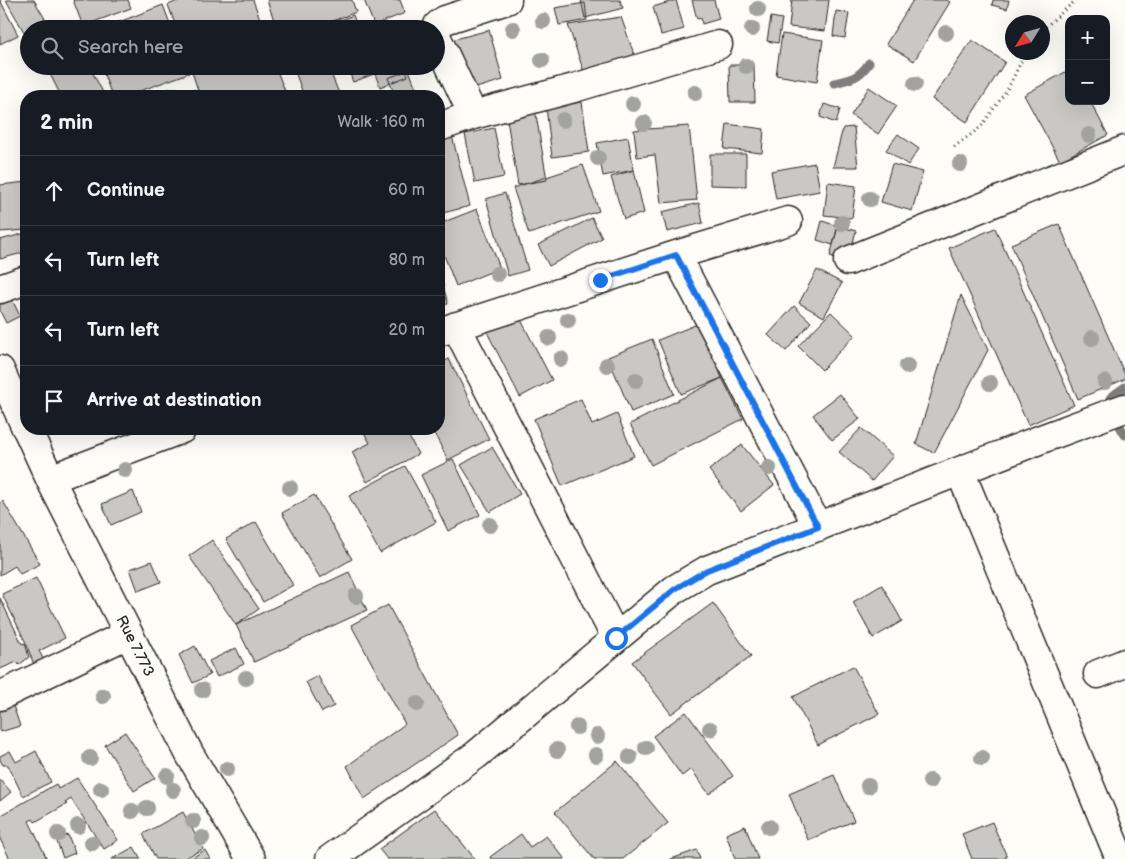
<!DOCTYPE html>
<meta charset="utf-8">
<style>
:root{--surface:#171b24;--page:#20242c;--text:#f1f3f6;--muted:#9ea1a6;--line:#363941}
body{margin:0;font-family:"Balsamiq Sans",sans-serif;background:var(--page);color:var(--text)}
.controls{position:absolute;right:15px;top:15px;display:grid;overflow:hidden;border-radius:10px;box-shadow:0 5px 20px #0002}
.controls button{width:45px;height:45px;display:grid;place-items:center;padding:0;border:0;border-bottom:1px solid var(--line);background:var(--surface);color:var(--text);font:25px sans-serif}
.compass{position:absolute;left:1005px;top:15px;width:45px;height:45px;border-radius:50%;background:var(--surface);box-shadow:0 5px 20px #0002;rotate:233deg}
.stop{position:absolute;width:15px;height:15px;margin:-11px;border:4px solid #1a73e8;border-radius:50%;background:#fff}
.stop.end{background:#1a73e8;border-color:#fff;box-shadow:0 1px 5px #0008}
.list{margin:0;padding:0;list-style:none}
h2{display:flex;justify-content:space-between;align-items:center;height:65px;margin:0;padding:0 20px;font-size:21px}
h2 small{font-size:16px;font-weight:400;color:var(--muted)}
.list li{display:grid;grid-template-columns:32px 1fr auto;gap:15px;align-items:center;box-sizing:border-box;height:70px;padding:0 20px;border-top:1px solid var(--line)}
.list b{display:block;font-size:19px;white-space:nowrap}
.list em{font-size:16px;font-style:normal;color:var(--muted)}
.icon{flex:none;width:28px;height:28px;fill:none;stroke:currentColor;stroke-width:2;stroke-linecap:round;stroke-linejoin:round}
.map{position:relative;flex:none;width:1125px;height:859px;overflow:hidden}
.search{position:absolute;background:var(--surface);box-shadow:0 5px 20px #0002;left:20px;top:20px;width:425px;height:55px;display:flex;align-items:center;gap:12px;box-sizing:border-box;padding:0 18px;border-radius:28px;color:var(--muted);font-size:19px}
.panel{position:absolute;background:var(--surface);box-shadow:0 5px 20px #0002;left:20px;top:90px;width:425px;height:345px;border-radius:20px}
.map>svg:first-child{display:block}
.lines{fill:none;stroke-linecap:round;stroke-linejoin:round}
.stream{stroke:#7e7d7b;stroke-width:9}
.building{fill:#c9c8c4;stroke:#2b2b2b}
.street-casing{stroke:#2b2b2b;stroke-width:31}
.path{stroke:#2b2b2b;stroke-width:3;stroke-dasharray:1 4;stroke-linecap:butt}
.street{stroke:#fdfcf7;stroke-width:28}
.tree{fill:#a2a29f}
.route{stroke:#1a73e8;stroke-width:6}
.labels{text-anchor:middle;dominant-baseline:central;stroke-width:5;stroke-linejoin:round;paint-order:stroke}
.street-label{font-size:15px;fill:#2b2b2b;stroke:#fdfcf7}
</style>
<div class="map">
<svg width="1125" height="859" viewBox="0 0 1125 859">
<rect width="100%" height="100%" fill="#fdfcf7"/>
<filter id="ink" filterUnits="userSpaceOnUse"><feTurbulence type="fractalNoise" baseFrequency=".02" numOctaves="2"/><feDisplacementMap in="SourceGraphic" scale="10" xChannelSelector="R" yChannelSelector="G"/><feConvolveMatrix kernelMatrix="1 2 1 2 8 2 1 2 1" color-interpolation-filters="sRGB"/></filter>
<g filter="url(#ink)">
<g class="lines">
<!-- stream -->
<path class="stream" d="M834 83C851 79 859 78 869 63
M1125 387 1111 397 1107 404 1125 435"/>
</g>
<!-- building -->
<path class="building" d="M0 0 18 35 0 44Z
M6 0H34L51 29H29V41Z
M73 0H128L131 8 83 26Z
M180 0H253L263 27 259 29H177L168 5Z
M267 0H352L356 12 312 29H277Z
M364 0H400L405 13 374 25Z
M581 0H620L623 8 585 18Z
M676 0 684 29 661 35 653 7Z
M692 0H714L719 19 702 24 701 18 697 19Z
M792 0H829L825 31 789 27Z
M913 0H947L950 2 914 61 886 44Z
M993 0H1009L1007 9 992 5Z
M585 3 587 20 559 25 555 8Z
M163 5 172 29H101Z
M836 11 849 13 845 38 833 36Z
M353 15 358 29H320Z
M621 17 635 57 584 72 568 25Z
M771 17 782 19 778 43 767 41Z
M489 30 503 80 463 92 448 41Z
M782 34 823 40 817 82 776 75Z
M972 40 1005 62 967 122 932 99Z
M729 65H754L755 102H730Z
M56 66H89L105 96H61L48 70Z
M101 66H186L189 73 126 96H112Z
M190 66H275L287 96H200Z
M293 66H339L341 73 332 76 340 96H304Z
M347 66H377L379 72 353 82Z
M372 66H404L408 76 380 87Z
M409 70 419 96H395L388 78Z
M1069 70V101H1090L1108 135 1060 161 1024 95Z
M869 87 897 106 878 134 851 115Z
M174 88 196 90 198 96H150L148 93Z
M582 102 589 152 552 157 546 107Z
M534 103 547 180 518 185 505 108Z
M824 104 840 109 836 123 820 117Z
M727 124 764 129 762 153 724 149Z
M689 126 697 200 661 203 655 155 637 157 634 130Z
M854 127 858 167H833L843 128Z
M494 128 504 177 475 183 465 134Z
M451 132 470 206 439 214V135Z
M898 134 919 149 908 165 886 150Z
M628 137 634 170 603 176 597 143Z
M710 154H746V186L710 185Z
M815 163 820 191 776 199 771 171Z
M892 164 923 172 912 211 881 202Z
M583 165 599 211 529 234 513 188Z
M634 170 644 213 624 219 611 177Z
M26 182V230L0 232V185Z
M828 182 856 186 852 218 824 215Z
M505 193 528 270 508 276 486 199Z
M699 203 703 223 667 232 662 212Z
M477 209 500 268 456 286 439 242V224Z
M592 218 602 238 549 266 538 245Z
M822 221 838 226 833 245 817 240Z
M1059 224 1125 375V379L1078 399 1011 244Z
M838 226 856 231 848 261 830 256Z
M995 228 1074 405 1028 425 949 248Z
M26 233V252L0 259V240Z
M439 270 448 304 439 306Z
M817 270 842 283 824 317 799 303Z
M8 291 20 316 6 323 0 311V295Z
M961 295 988 350 934 453 916 444Z
M794 306 811 322 786 351 768 335Z
M831 312 855 335 822 370 798 346Z
M518 314 552 380 520 397 486 330Z
M700 323 722 378 681 394 658 340Z
M652 339 674 394 631 412 608 357Z
M449 359 489 439 448 460 432 429H439V364Z
M722 378 743 419 651 465 630 424Z
M840 394 860 419 832 440 813 415Z
M581 399 592 425 617 414 634 456 562 486 534 419Z
M861 428 893 456 872 481 839 452Z
M362 429H405L418 454 367 482 352 452 370 443Z
M742 445 774 485 741 511 709 470Z
M492 447 520 494 490 512 461 465Z
M453 459 480 515 448 531 421 475Z
M405 466 436 522 380 553 349 496Z
M133 491 141 512 111 525 102 504Z
M314 495 352 559 320 578 282 513Z
M3 501 40 564 20 574 15 566 0 575V503Z
M256 522 293 585 263 602 226 539Z
M212 540 259 609 236 625 189 556Z
M152 561 161 582 138 591 130 569Z
M349 572 367 610 254 662 236 625Z
M36 578 65 638 39 651 44 660 34 665 26 643 2 594Z
M882 585 902 621 873 638 853 602Z
M0 598 22 644 25 643 29 657 19 665 17 662 0 669Z
M713 603 751 656 671 714 632 662Z
M388 605 458 735 364 799 347 766 405 724 351 625Z
M195 646 210 675 193 683 179 655Z
M236 648 244 664 217 677 209 661Z
M853 666 879 714 818 745 793 697Z
M318 676 334 706 322 712 306 682Z
M10 697 20 726 0 732V700Z
M686 712 733 776 709 794 691 769 682 776 653 736Z
M125 732 155 778 134 791 105 745Z
M10 751 16 762 36 751 51 782 23 796 8 765H3L0 760V756Z
M617 761 668 823 623 859H594L555 812Z
M834 775 854 821 808 840 789 794Z
M77 778 118 840 104 849 71 799 65 803 67 804 35 822 33 819 29 821 47 859H10L0 839V816L56 784 58 789Z
M0 779 11 792 0 801Z
M435 809 475 859H387L379 849Z
M183 812 203 849 183 859H156L143 834Z
M992 822 1007 857 1002 859H972L962 834Z
M745 826 758 859H735L726 834Z
M521 834 530 847 546 836 565 859H491L490 857Z
M68 835 75 853 63 858 56 839Z
M134 847 141 859H112Z
M205 850 210 859H190Z
M697 850 700 859H671Z"/>
<g class="lines">
<!-- street casing -->
<g class="street-casing">
<path id="street" d="M436 31 438 25 445 20 507 0
M436 36 473 115
M439 127 473 115 574 88 718 45
M676 255 818 527
M848 261 1125 150
M0 289 26 280
M456 326 616 638
M439 332 676 255 788 221
M0 370 26 428
M27 429 50 479 189 753 251 859
M960 471 1120 859
M50 479 182 429
M1098 674 1125 663
M0 696 128 634
M330 859 476 755 675 589 707 570 1044 438 1125 408"/>
</g>
<!-- path -->
<path class="path" d="M1042 30 1076 0
M954 147 981 127 1007 90 1026 52"/>
<!-- street -->
<use href="#street" class="street"/>
</g>
<!-- trees -->
<g class="tree">
<circle cx="758" cy="9" r="8"/>
<circle cx="543" cy="21" r="8"/>
<circle cx="513" cy="29" r="8"/>
<circle cx="752" cy="29" r="8"/>
<circle cx="946" cy="33" r="8"/>
<circle cx="542" cy="60" r="8"/>
<circle cx="746" cy="66" r="8"/>
<circle cx="915" cy="84" r="8"/>
<circle cx="695" cy="93" r="8"/>
<circle cx="633" cy="104" r="8"/>
<circle cx="563" cy="120" r="8"/>
<circle cx="644" cy="123" r="8"/>
<circle cx="1089" cy="135" r="8"/>
<circle cx="598" cy="158" r="8"/>
<circle cx="960" cy="164" r="8"/>
<circle cx="870" cy="199" r="8"/>
<circle cx="842" cy="223" r="8"/>
<circle cx="497" cy="274" r="8"/>
<circle cx="568" cy="320" r="8"/>
<circle cx="549" cy="338" r="8"/>
<circle cx="1092" cy="338" r="8"/>
<circle cx="561" cy="359" r="8"/>
<circle cx="607" cy="365" r="8"/>
<circle cx="907" cy="366" r="8"/>
<circle cx="636" cy="380" r="8"/>
<circle cx="1105" cy="382" r="8"/>
<circle cx="990" cy="383" r="8"/>
<circle cx="769" cy="468" r="8"/>
<circle cx="125" cy="470" r="8"/>
<circle cx="290" cy="488" r="8"/>
<circle cx="490" cy="525" r="8"/>
<circle cx="356" cy="596" r="8"/>
<circle cx="246" cy="678" r="8"/>
<circle cx="202" cy="690" r="8"/>
<circle cx="103" cy="696" r="8"/>
<circle cx="417" cy="704" r="8"/>
<circle cx="577" cy="727" r="8"/>
<circle cx="710" cy="729" r="8"/>
<circle cx="597" cy="736" r="8"/>
<circle cx="646" cy="748" r="8"/>
<circle cx="557" cy="750" r="8"/>
<circle cx="596" cy="755" r="8"/>
<circle cx="630" cy="757" r="8"/>
<circle cx="90" cy="758" r="8"/>
<circle cx="982" cy="758" r="8"/>
<circle cx="227" cy="769" r="8"/>
<circle cx="167" cy="776" r="8"/>
<circle cx="930" cy="781" r="8"/>
<circle cx="868" cy="786" r="8"/>
<circle cx="101" cy="789" r="8"/>
<circle cx="173" cy="790" r="8"/>
<circle cx="147" cy="808" r="8"/>
<circle cx="132" cy="811" r="8"/>
<circle cx="193" cy="821" r="8"/>
<circle cx="78" cy="826" r="8"/>
<circle cx="769" cy="827" r="8"/>
<circle cx="58" cy="834" r="8"/>
<circle cx="202" cy="838" r="8"/>
<circle cx="92" cy="843" r="8"/>
</g>
</g>
<g class="lines" filter="url(#ink)">
<!-- route -->
<path class="route" d="M600 280 676 255 818 527 707 570 675 589 616 638"/>
</g>
<g class="labels">
<!-- street labels -->
<g class="street-label">
<text transform="translate(135 646) rotate(63)">Rue 7.773</text>
</g>
</g>
</svg>
<div class="controls">
<button>+</button>
<button>−</button>
</div>
<svg class="compass" viewBox="-18 -18 36 36"><path d="M0-13l5 13h-10z" fill="#e53935"/><path d="M0 13l5-13h-10z" fill="#9ea1a6"/></svg>
<div class="stop" style="left:616px;top:638px"></div>
<div class="stop end" style="left:600px;top:280px"></div>
<div class="search"><svg class="icon" aria-label="search" viewBox="0 0 24 24"><circle cx="10" cy="10" r="6"/><path d="M15 15l6 6"/></svg>Search here</div>
<section class="panel">
<h2>2 min<small>Walk · 160 m</small></h2>
<ul class="list">
<li><svg class="icon" aria-label="ahead" viewBox="0 0 24 24"><path d="M12 20V5M6 11l6-6 6 6"/></svg><div><b>Continue</b></div><em>60 m</em></li>
<li><svg class="icon" aria-label="left" viewBox="0 0 24 24"><path d="M17 20v-9H6M10 6l-5 5 5 5"/></svg><div><b>Turn left</b></div><em>80 m</em></li>
<li><svg class="icon" aria-label="left" viewBox="0 0 24 24"><path d="M17 20v-9H6M10 6l-5 5 5 5"/></svg><div><b>Turn left</b></div><em>20 m</em></li>
<li><svg class="icon" aria-label="arrive" viewBox="0 0 24 24"><path d="M6 21V4h12l-3 4 3 4H6"/></svg><div><b>Arrive at destination</b></div></li>
</ul>
</section>
</div>
